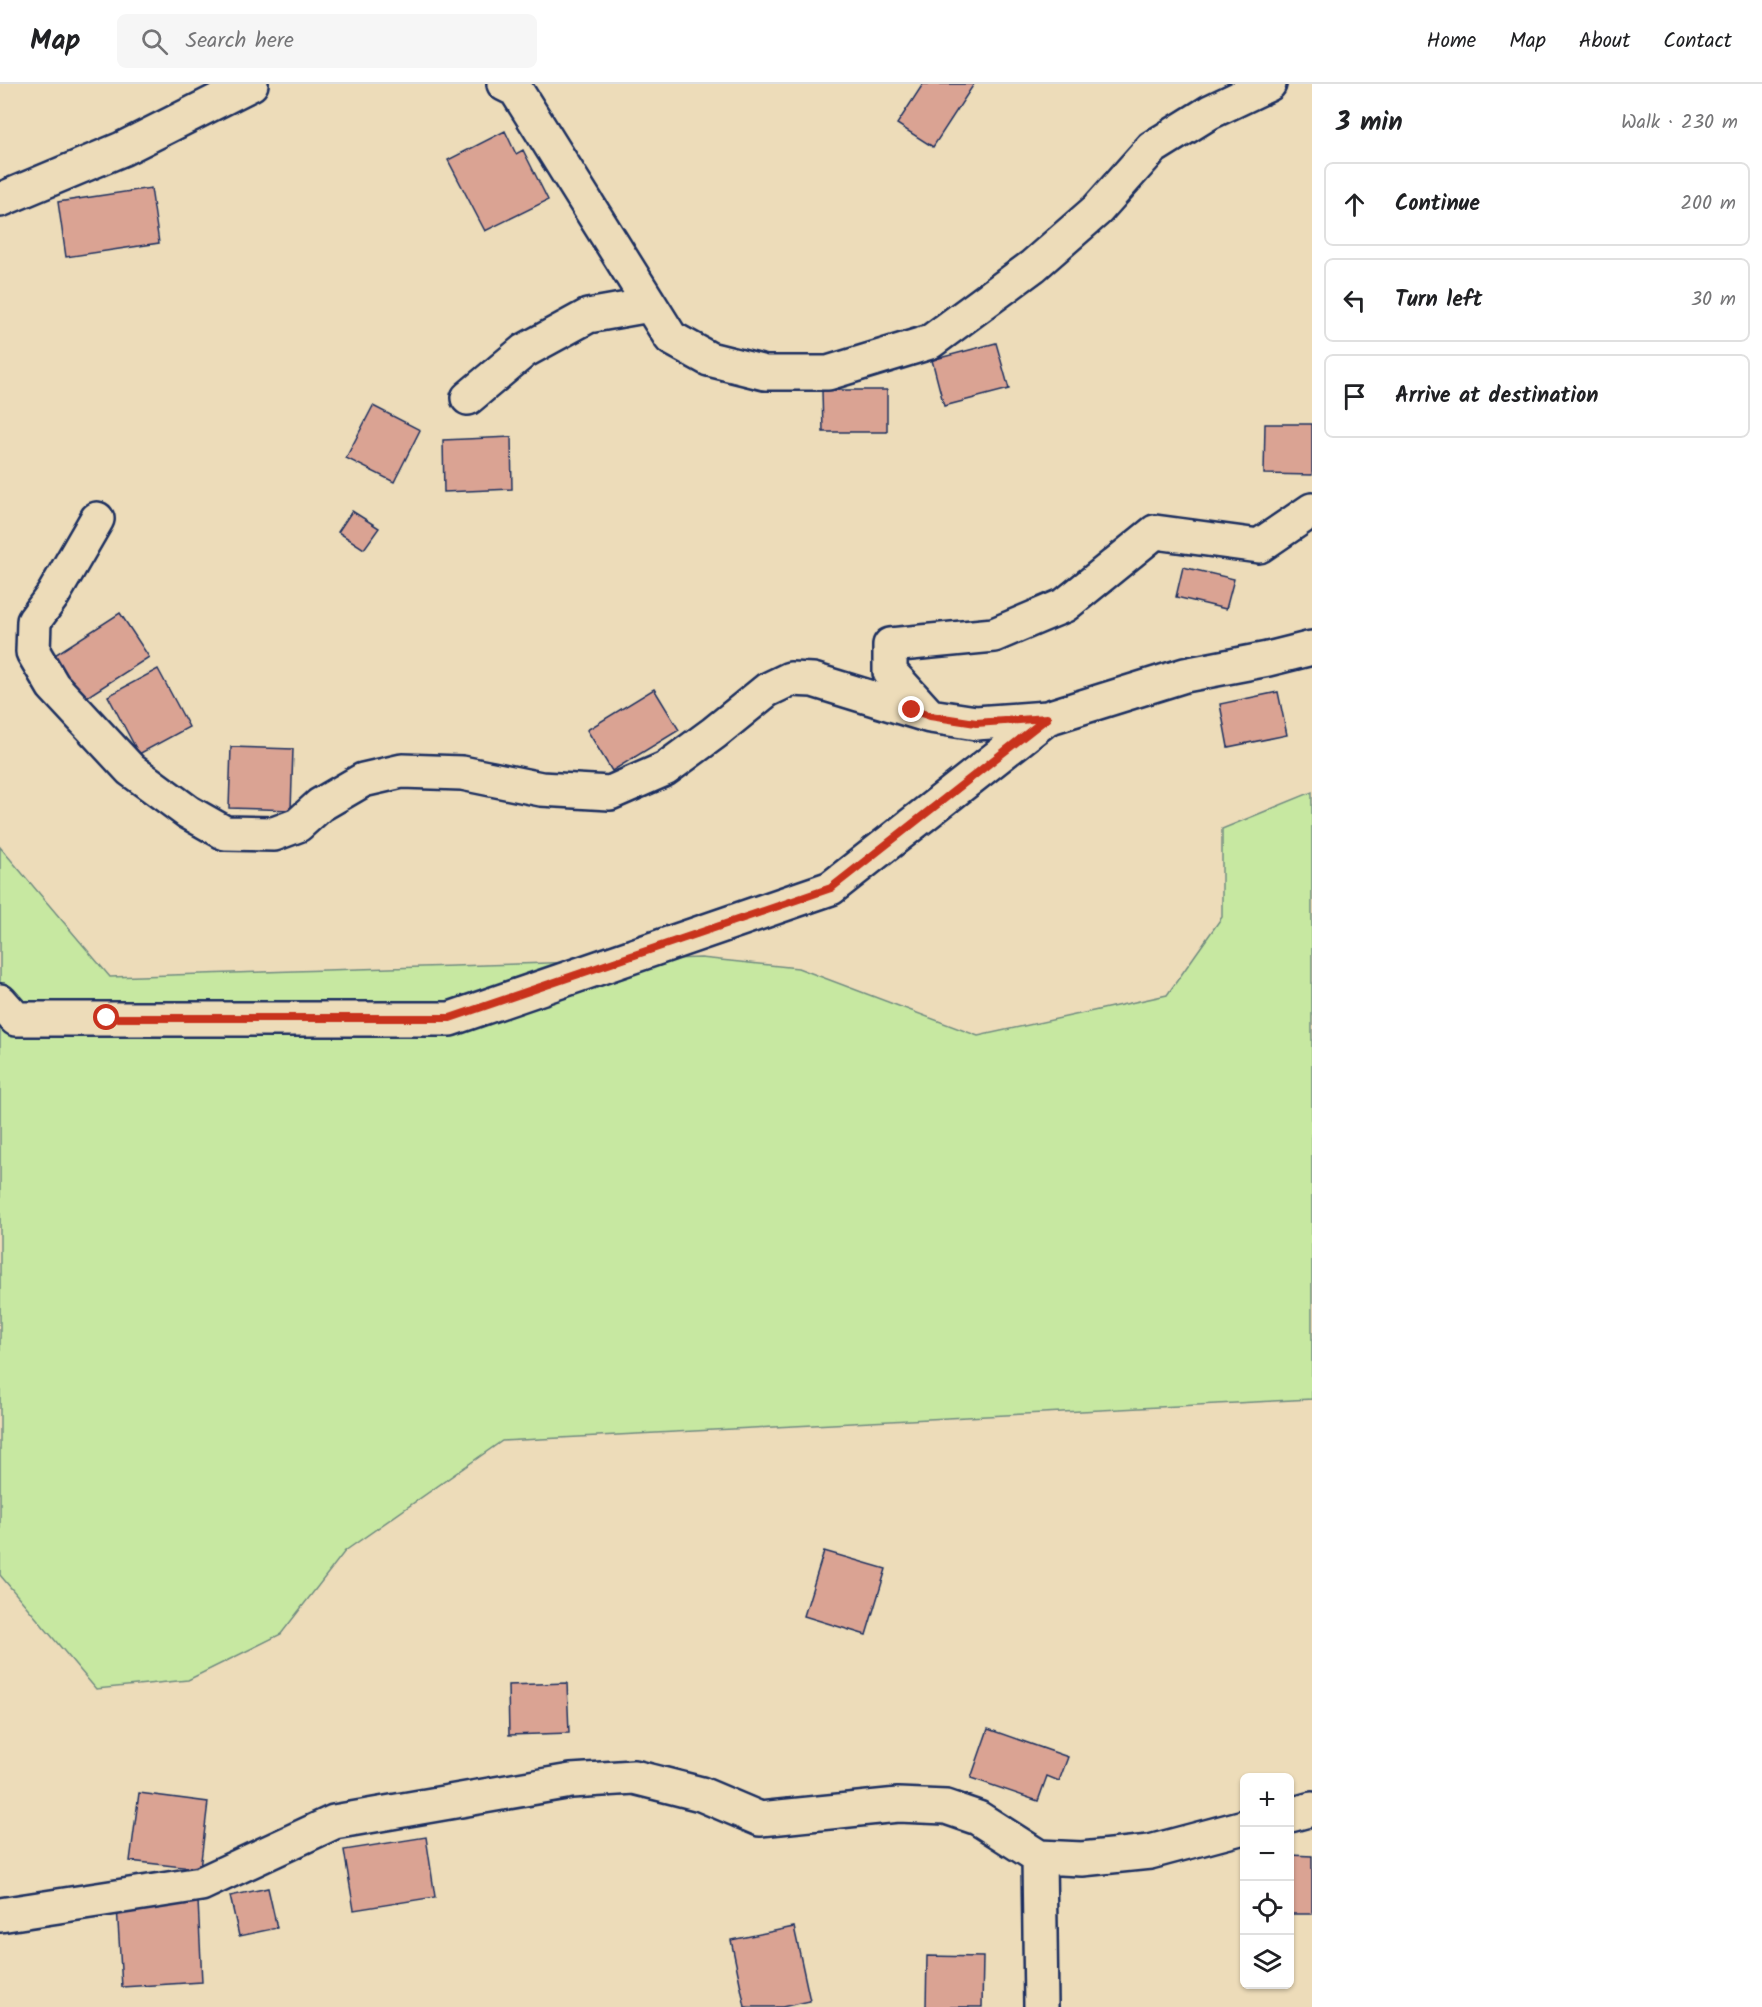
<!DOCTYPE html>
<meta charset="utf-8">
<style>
:root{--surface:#fff;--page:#f6f6f6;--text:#202124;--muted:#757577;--line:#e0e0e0}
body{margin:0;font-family:Kalam,sans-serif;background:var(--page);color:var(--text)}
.controls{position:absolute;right:18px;bottom:18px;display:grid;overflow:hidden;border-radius:9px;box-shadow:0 2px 4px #0004}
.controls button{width:54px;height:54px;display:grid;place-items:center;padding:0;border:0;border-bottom:2px solid var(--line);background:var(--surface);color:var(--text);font:30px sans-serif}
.stop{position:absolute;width:18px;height:18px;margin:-14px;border:4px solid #c8321e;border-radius:50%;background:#fff}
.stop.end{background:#c8321e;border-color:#fff;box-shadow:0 2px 6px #0008}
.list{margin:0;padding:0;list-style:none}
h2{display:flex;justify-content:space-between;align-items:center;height:78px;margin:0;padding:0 24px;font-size:26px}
h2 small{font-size:20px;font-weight:400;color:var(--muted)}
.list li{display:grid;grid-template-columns:39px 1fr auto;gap:18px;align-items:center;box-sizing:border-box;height:84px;margin:0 12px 12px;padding:0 12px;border:2px solid var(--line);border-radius:9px}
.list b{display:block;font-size:22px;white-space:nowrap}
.list em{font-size:20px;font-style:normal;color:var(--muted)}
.icon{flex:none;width:33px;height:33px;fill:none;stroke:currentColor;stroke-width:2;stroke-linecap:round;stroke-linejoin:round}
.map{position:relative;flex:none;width:1312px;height:1923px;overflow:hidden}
header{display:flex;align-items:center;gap:36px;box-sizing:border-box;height:84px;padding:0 30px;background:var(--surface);border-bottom:2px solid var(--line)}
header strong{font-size:28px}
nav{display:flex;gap:33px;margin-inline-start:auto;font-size:21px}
.search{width:420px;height:54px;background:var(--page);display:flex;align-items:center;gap:15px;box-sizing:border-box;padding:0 21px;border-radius:9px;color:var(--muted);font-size:22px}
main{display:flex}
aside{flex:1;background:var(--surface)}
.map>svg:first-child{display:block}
.green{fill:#c7e8a1;stroke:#718c80;stroke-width:1.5}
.building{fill:#daa393;stroke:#1b2f5e;stroke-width:1.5}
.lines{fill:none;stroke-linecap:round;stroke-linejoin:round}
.minor-casing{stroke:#1b2f5e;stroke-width:38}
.minor{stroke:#eddcb9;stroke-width:33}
.route{stroke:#c8321e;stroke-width:8}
</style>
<header>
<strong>Map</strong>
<div class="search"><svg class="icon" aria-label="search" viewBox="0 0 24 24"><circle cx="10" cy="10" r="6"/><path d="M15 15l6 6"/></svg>Search here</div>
<nav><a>Home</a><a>Map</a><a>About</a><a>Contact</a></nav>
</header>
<main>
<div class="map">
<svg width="1312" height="1923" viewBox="0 0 1312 1923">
<rect width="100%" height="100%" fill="#eddcb9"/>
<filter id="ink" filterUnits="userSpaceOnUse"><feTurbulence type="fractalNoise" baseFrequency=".0167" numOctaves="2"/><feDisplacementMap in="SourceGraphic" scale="12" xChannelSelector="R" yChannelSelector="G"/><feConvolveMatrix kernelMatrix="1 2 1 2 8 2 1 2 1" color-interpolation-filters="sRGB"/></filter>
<g filter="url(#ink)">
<!-- green -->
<path class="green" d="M1312 708V1315L502 1357 345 1467 281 1550 188 1596 96 1605 0 1491V763L110 893 701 874 798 884 978 952 1167 911 1222 833V745Z"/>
<!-- building -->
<path class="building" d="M923 0H974L933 63 897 40Z
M505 47 516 70 523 66 548 116 485 147 448 76Z
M151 104 159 159 66 173 58 118Z
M996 259 1009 305 944 322 932 276Z
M822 306H887V348H823Z
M373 322 420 346 394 398 346 374Z
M1265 340H1312V391L1264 390Z
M511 353 512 405 444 408 443 356Z
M352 427 379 444 364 465 338 448Z
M1183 483 1234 495 1226 525 1176 513Z
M120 529 149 573 76 620 47 576Z
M158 585 189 643 139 670 108 612Z
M654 605 679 646 612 687 587 646Z
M1278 608 1287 651 1228 663 1220 620Z
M231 663 293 665 291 726 229 724Z
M824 1467 886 1485 866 1551 804 1532Z
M567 1599 569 1649 509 1651 508 1601Z
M988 1645 1068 1673 1059 1697 1047 1692 1038 1717 971 1694Z
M139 1709 208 1718 200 1785 130 1777Z
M426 1753 435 1813 354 1826 344 1766Z
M1290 1771 1312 1772V1830H1290Z
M268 1804 277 1844 239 1852 230 1812Z
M198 1817 202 1898 122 1903 117 1822Z
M794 1843 810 1917 782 1923H745L731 1856Z
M927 1872 983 1873 982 1923H926Z"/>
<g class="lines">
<!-- minor casing -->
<g class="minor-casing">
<path id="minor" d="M504 0 516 6 671 254 709 275 765 289H828L930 258 1033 182 1097 126 1152 64 1210 28 1269 0
M0 116 122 65 251 0
M468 314 524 267 588 232 650 221
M97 435 53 511 34 537 33 568 53 602 131 686 188 728 225 749 274 750 298 741 320 721 363 696 402 687 462 689 541 705 610 709 665 685 714 649 767 606 790 595 813 596 930 632 976 639 1047 634 1185 591 1268 575 1312 564
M929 631 890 588V561L994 551 1065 521 1155 448 1259 462 1312 426
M0 917 16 935H450L831 804 1047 634
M1290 1731 1312 1725
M1039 1773 1041 1923
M0 1831 201 1800 334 1738 571 1697 634 1693 701 1710 760 1735 898 1721 946 1723 978 1734 1039 1773 1082 1775 1150 1768 1244 1743"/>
</g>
<!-- minor -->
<use href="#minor" class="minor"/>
</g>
</g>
<g class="lines" filter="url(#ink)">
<!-- route -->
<path class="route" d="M107 934H450L831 804 1047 634 976 639 930 632 912 626"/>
</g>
</svg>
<div class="controls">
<button>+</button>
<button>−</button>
<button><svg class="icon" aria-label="locate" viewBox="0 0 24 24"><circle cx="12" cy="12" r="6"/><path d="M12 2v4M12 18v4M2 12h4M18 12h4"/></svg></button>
<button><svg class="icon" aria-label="layers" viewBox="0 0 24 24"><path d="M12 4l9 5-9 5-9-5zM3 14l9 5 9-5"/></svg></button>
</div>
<div class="stop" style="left:107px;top:934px"></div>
<div class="stop end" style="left:912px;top:626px"></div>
</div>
<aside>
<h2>3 min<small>Walk · 230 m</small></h2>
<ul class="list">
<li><svg class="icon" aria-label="ahead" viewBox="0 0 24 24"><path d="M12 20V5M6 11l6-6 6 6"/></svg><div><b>Continue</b></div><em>200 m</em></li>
<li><svg class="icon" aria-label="left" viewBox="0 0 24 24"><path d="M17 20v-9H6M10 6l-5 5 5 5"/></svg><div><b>Turn left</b></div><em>30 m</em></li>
<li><svg class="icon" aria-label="arrive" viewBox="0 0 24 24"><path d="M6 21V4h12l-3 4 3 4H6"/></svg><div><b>Arrive at destination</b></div></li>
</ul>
</aside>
</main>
